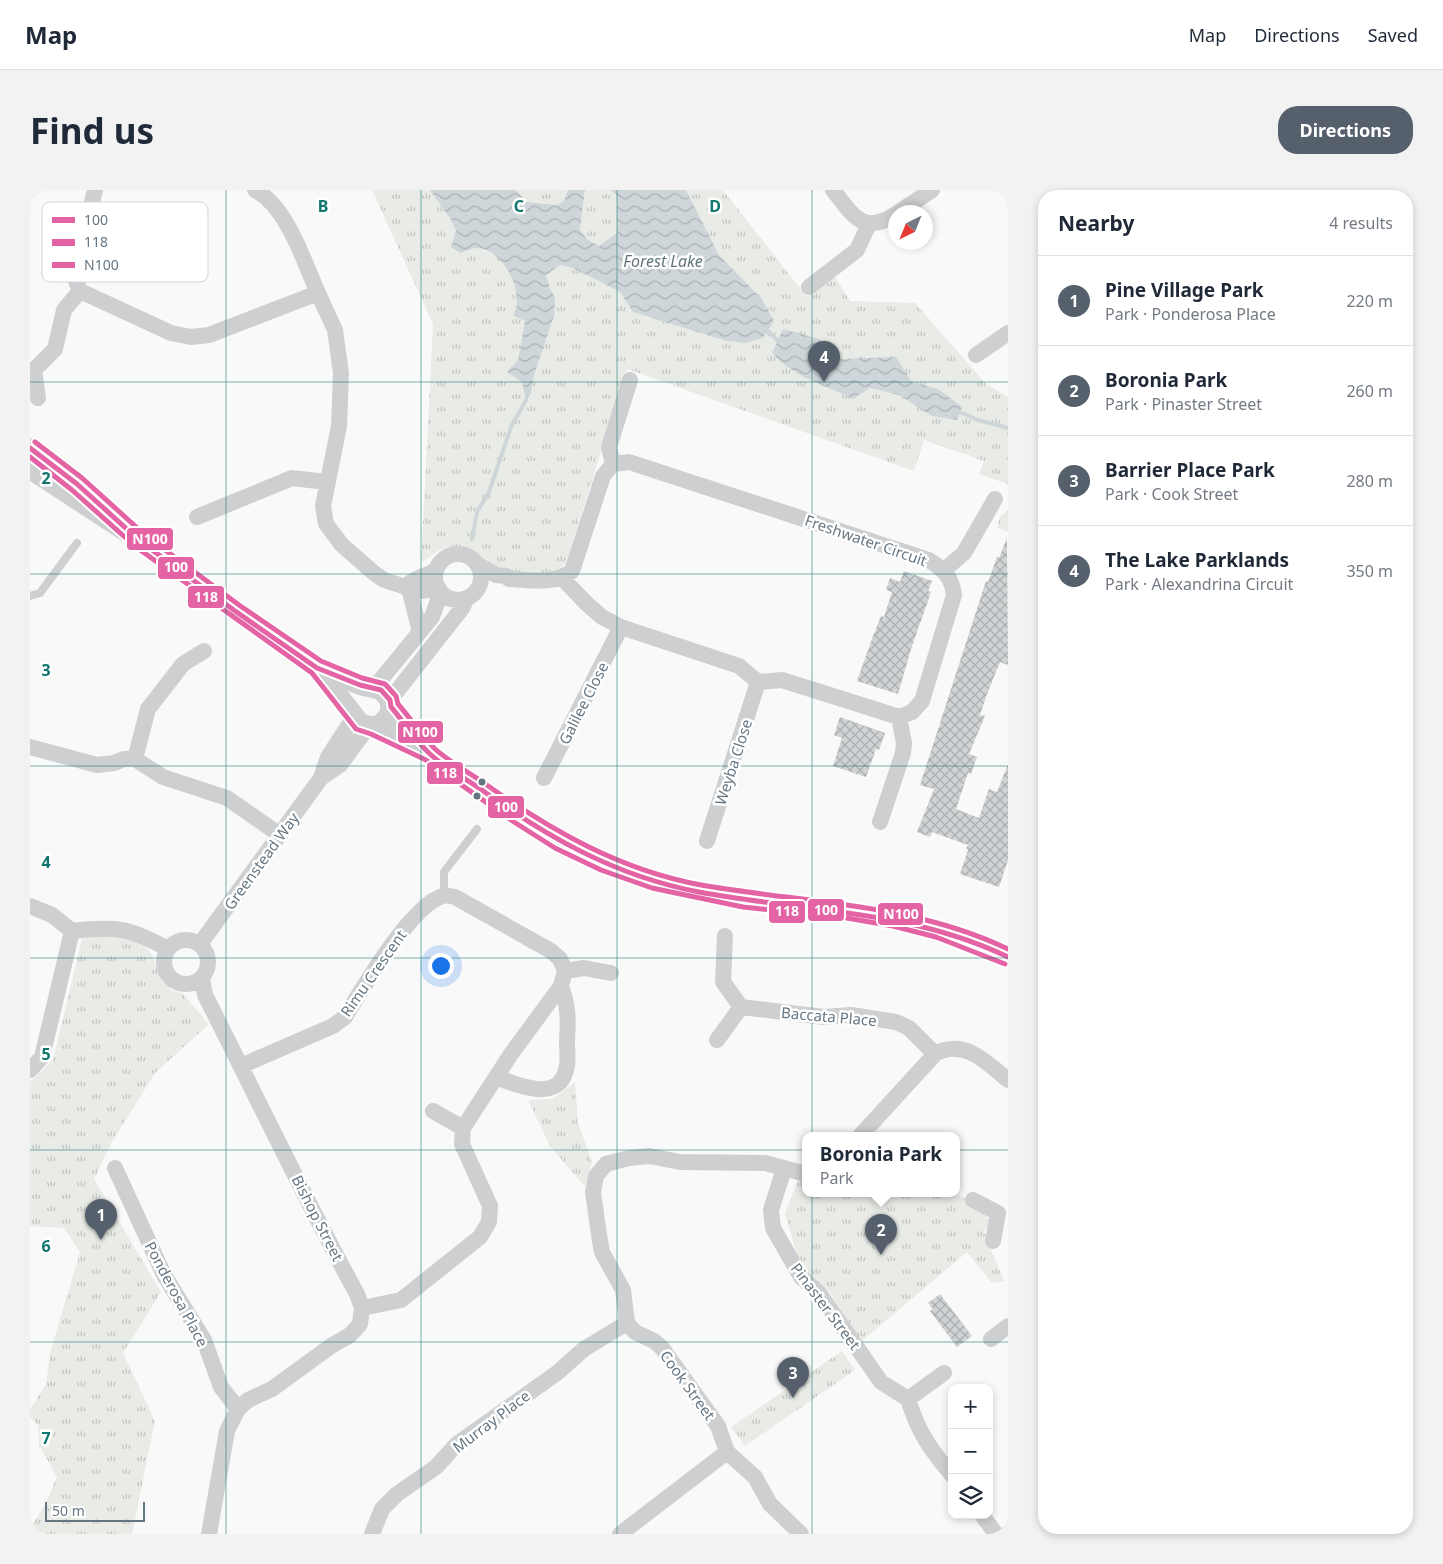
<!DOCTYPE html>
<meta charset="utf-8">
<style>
:root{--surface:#fff;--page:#f2f2f3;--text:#1f2937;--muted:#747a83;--line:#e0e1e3;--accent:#56606c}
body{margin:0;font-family:"Noto Sans",sans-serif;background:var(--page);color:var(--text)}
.controls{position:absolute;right:15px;bottom:15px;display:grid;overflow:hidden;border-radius:10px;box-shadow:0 2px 8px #0003}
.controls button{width:45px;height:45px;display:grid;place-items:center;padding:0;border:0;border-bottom:1px solid var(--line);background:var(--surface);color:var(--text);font:25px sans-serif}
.compass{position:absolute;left:858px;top:15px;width:45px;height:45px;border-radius:50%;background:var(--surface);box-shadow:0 2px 8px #0003;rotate:223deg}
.scale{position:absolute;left:15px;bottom:12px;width:100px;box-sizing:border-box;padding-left:5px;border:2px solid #657683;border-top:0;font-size:14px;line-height:18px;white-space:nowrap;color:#657683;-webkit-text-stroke:4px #fff;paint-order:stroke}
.you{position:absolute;left:410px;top:775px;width:18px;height:18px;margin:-12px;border:4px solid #fff;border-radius:50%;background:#1a73e8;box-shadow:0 0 0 8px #1a73e833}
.badge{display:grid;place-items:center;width:32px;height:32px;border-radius:50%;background:var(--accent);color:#fff;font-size:16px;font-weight:700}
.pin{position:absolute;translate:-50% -41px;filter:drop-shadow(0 1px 2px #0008)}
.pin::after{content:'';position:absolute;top:26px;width:18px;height:15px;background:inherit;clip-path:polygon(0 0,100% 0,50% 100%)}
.popup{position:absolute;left:772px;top:942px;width:158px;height:65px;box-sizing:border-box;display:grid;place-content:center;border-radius:10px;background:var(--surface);filter:drop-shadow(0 1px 4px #0005);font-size:16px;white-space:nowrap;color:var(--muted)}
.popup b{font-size:19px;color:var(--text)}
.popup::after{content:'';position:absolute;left:50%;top:100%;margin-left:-10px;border:10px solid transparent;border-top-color:var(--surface)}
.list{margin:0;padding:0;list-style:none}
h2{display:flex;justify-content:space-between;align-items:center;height:65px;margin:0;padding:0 20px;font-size:21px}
h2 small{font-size:16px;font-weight:400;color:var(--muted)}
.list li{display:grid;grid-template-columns:32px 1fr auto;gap:15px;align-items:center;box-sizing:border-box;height:90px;padding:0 20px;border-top:1px solid var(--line)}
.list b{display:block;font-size:19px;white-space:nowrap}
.list p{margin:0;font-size:16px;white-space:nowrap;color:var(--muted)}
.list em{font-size:16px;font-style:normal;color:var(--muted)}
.icon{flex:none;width:28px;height:28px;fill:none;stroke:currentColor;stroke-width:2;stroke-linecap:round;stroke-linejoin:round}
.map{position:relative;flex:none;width:978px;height:1344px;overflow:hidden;border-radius:20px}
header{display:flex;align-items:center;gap:30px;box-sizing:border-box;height:70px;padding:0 25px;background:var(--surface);border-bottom:1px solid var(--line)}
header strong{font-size:24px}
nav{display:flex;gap:28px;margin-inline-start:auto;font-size:18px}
.intro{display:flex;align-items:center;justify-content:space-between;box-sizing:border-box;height:120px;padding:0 30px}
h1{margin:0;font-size:35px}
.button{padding:12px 22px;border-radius:20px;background:var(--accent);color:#fff;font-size:18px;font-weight:700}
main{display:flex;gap:30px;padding:0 30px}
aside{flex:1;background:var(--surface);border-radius:20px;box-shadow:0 2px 8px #0003}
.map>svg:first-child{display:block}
.park{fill:url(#park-tufts)}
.water{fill:url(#water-waves)}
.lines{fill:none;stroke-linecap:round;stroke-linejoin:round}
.stream{stroke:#ced6d9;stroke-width:4}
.building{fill:url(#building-cross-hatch)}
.service{stroke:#cecfd0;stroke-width:8}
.minor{stroke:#cecfd0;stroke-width:16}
.tertiary{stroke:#cecfd0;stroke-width:20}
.bus-1-casing{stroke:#fff;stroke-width:9}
.bus-2-casing{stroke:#fff;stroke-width:9}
.bus-3-casing{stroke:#fff;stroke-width:9}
.bus-1{stroke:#e463a4;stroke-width:5}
.bus-2{stroke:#e463a4;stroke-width:5}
.bus-3{stroke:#e463a4;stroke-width:5}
.grid{fill:none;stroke:#0f766e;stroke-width:1;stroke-opacity:0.55}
.bus-dot{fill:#657683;stroke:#fff;stroke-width:2}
.labels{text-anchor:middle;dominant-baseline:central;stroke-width:5;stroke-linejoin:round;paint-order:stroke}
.street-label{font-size:15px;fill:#657683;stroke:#fff}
.water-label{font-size:16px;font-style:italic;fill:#60757c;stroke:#fff}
.key{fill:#fff;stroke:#d1d6da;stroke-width:1}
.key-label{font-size:14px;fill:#657683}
.grid-label{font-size:16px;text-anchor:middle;font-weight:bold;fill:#0f766e;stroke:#fff;stroke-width:5;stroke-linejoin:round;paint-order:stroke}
.line-badge{stroke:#fff;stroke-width:2}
.badge-label{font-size:14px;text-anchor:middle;font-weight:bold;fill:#fff}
</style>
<header>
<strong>Map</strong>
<nav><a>Map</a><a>Directions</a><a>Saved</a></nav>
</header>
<div class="intro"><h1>Find us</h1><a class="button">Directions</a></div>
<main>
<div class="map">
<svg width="978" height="1344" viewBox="0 0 978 1344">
<defs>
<pattern id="park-tufts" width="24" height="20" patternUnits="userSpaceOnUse" patternTransform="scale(1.25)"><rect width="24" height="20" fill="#e8ebe6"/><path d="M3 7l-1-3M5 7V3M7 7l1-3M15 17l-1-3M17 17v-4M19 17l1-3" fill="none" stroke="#c0c3c0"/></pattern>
<pattern id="water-waves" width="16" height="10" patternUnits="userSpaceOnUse" patternTransform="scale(1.25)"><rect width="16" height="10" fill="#ced6d9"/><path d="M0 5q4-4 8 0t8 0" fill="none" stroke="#abb2b5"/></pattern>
<pattern id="building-cross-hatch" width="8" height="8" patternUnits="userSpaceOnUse" patternTransform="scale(1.25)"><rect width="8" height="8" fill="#d0d2d3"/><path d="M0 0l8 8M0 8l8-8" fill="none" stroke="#acafb1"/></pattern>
</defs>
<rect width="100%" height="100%" fill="#f9f9f9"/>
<!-- park -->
<path class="park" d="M342 0H400L421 30 426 41 422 57 430 63C435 61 441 59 446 58 470 58 487 90 487 110 487 115 485 121 483 126L495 131 488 170 496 209 501 204 504 185 525 107 520 99 516 85 530 75 543 78 590 102 603 122 696 151 715 153 733 148 744 131 732 109 689 65 656 0H693L777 107 805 87 820 111 885 113 955 193 978 207V294L949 284 954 271 894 250 884 281 597 179 536 373C532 376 528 380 524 382 509 388 468 382 455 374 444 368 436 357 421 357 410 357 400 367 391 373L403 134Z
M486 0H538L534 11 528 15 497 12Z
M555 0H580L587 5V44L569 56 558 50 550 40Z
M978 320V342L967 338 970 327Z
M66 744H84L109 751 121 763 126 775 141 800 153 804 179 834 125 883 82 952 64 989 131 1102 93 1163 125 1231 102 1344H0L1 1337 16 1313 27 1287 9 1255 8 1235 0 1227V1220L16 1194 20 1163 50 1062 34 1038 0 1036V892L23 870 52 749Z
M545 892 548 933 562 972 555 997 520 956 498 910 522 909Z
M768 991 776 992V1004H921C939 1008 951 1016 960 1032L954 1042 974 1091 962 1093 937 1062 831 1152 799 1101 778 1083 767 1065 755 1023Z
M812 1161 825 1180 715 1256 701 1237Z"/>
<!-- water -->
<path class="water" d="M400 0H486L497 12 528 15 534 11 538 0H555L550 40 558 50 569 56 587 43V5L580 0H656L689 65 732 109 744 131 733 148 715 153 696 151 603 122 590 102 543 78 530 75 516 85 520 99 525 107 524 126 504 185 501 204 496 210 492 192 477 182 488 170 495 131 483 126C485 121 487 116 487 111 487 90 470 58 446 58 441 59 435 61 430 63L421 57 426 41 421 30Z
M753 139 789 149 810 169 866 167 882 192 908 199 932 217 927 230 902 226 869 205 840 198 823 209C795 195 763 187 742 163Z"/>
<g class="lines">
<!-- stream -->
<path class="stream" d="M738 141 748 151
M930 222 948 230 978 238
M442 349 447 322 459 302 481 237 496 210"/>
</g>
<!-- building -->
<path class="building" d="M977 348 978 475 970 472 957 504 950 525 955 526 939 564 947 567 941 584 938 583 926 619 949 628 959 599 967 602 978 574V670L969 697 930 684 938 660 936 659 938 655 902 642 900 647 887 642 904 599 890 595 956 391 958 392 967 367 969 368Z
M874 381 902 391 898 401 901 402 881 459 868 504 827 491 842 449 851 426 854 427 862 402 856 400 860 388 870 392Z
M810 527 855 543 849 560 846 559 836 587 803 576 812 548 804 545Z
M910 1104 942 1146 927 1157 900 1121 903 1119 898 1113Z"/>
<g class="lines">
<!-- service -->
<path class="service" d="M0 406 10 403 47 353
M414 705V682L447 639"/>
<!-- minor -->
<path class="minor" d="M65 0 44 86 50 101 141 143 161 147 179 145 288 103C274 72 257 16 225 0
M803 0C823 25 833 46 866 24
M869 22 902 0
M779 97 827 60 839 34
M288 103 305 140 311 183 309 236 293 316 296 334 312 355 344 383 354 390 376 397 380 402 409 399
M946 165 978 143
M0 180H4L8 208
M4 180 25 159 34 120 50 101
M583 274 579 257 600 190
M167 327 262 288 296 292
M405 387a23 23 0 1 1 46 0a23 23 0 1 1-46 0Z
M448 375 466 385 476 386 479 389C501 390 523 395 542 381L573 286 583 274 599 272 899 370C914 380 922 387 924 405L892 511 882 522 869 527 752 490 728 492 709 476 591 437 572 427 557 414 532 388
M914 380 934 363 965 309
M376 397C381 389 397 386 406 380
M380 402 390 442
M344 498 402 427 411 402
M360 510 433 417 436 409
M0 557 67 575 84 573 94 569H105L133 587 197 608 250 645
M105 569 118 519 153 474 174 461
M291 588 310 575 338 537
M514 588 591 437
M850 632 873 563 874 553 869 527
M677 651 728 492
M0 716 22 725 42 741C86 736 98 737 138 759
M695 746 693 792 711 817 794 827 821 825 866 832 879 838 905 864
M134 772a22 22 0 1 1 44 0a22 22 0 1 1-44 0Z
M170 754 291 588 298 567 324 527
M535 781 554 778 581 783
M172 789 175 805C226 905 273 1006 327 1104L332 1118 330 1134 320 1145 301 1156 242 1199 218 1210 208 1219
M687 850 711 817
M211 876 303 836 315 827C332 799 382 714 413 706 417 705 421 706 425 707L521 761 530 769 535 781 531 796 481 864 433 938 432 954 460 1016 459 1032 450 1047 371 1110 332 1118
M0 880 12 867 42 741
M466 887C486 895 528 913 536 880 539 872 537 861 537 853 538 830 539 818 531 796
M403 921 433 938
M830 946 905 864C934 848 956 872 978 890
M85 978 134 1085 174 1150 191 1197 208 1219 197 1241 179 1344
M754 979 741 1020 743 1038 771 1087 789 1103 851 1192 878 1209C888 1242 900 1259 922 1285
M943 1010 968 1023 963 1051
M961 1149 978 1136
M878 1209 914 1183
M952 1325 966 1344
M342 1344 352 1319 367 1304 406 1277 427 1254 527 1183 554 1159 597 1133
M590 1344 697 1262
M771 1344 740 1314 725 1287 697 1262 688 1236 632 1158 624 1151 605 1142 597 1133 593 1100 572 1062 569 1045 563 1002 566 986 576 974 599 968 619 966 650 972 735 973 776 984"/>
<!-- tertiary -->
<path class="tertiary" d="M0 258 22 273 66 311
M0 279 110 351 287 478 330 495 351 500 360 510V524L351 534 344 537
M287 478 330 533 344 537 400 564 488 626 528 651 574 673 624 691 669 702 865 729 908 740 957 757 978 767
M361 517 394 557"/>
<!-- bus-1 casing -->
<g class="bus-1-casing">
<path id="bus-1" d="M0 258 47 294 110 351 205 421 287 478 330 495 351 500 360 510 361 517C374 532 385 550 400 564 414 577 433 587 449 598 517 647 585 686 669 702 776 722 877 719 978 767"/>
</g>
<!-- bus-2 casing -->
<g class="bus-2-casing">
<path id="bus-2" d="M0 267 42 300 106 357 282 483 326 539 341 544 396 570 484 632 525 658 571 680 622 698 713 717 811 727 863 736 906 747 975 774"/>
</g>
<!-- bus-3 casing -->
<g class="bus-3-casing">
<path id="bus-3" d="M5 252 52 288 115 345 209 415 291 471 332 488 355 494 366 506 368 514C380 528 391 544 404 558 418 571 438 582 454 593 520 640 590 680 671 695 775 713 882 713 978 759"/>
</g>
<!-- bus-1 -->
<use href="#bus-1" class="bus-1"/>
<!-- bus-2 -->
<use href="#bus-2" class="bus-2"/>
<!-- bus-3 -->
<use href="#bus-3" class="bus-3"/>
</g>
<!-- grid -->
<path class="grid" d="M196 0V1344M391 0V1344M587 0V1344M782 0V1344M0 192H978M0 384H978M0 576H978M0 768H978M0 960H978M0 1152H978"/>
<!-- markers -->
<g class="bus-dot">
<circle cx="452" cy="592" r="4.5"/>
<circle cx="447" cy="606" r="4.5"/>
</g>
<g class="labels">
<!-- street labels -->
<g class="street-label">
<text transform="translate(836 350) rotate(19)">Freshwater Circuit</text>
<text transform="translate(553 513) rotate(-63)">Galilee Close</text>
<text transform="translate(703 572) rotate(-72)">Weyba Close</text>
<text transform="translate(231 671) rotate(-54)">Greenstead Way</text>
<text transform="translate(343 783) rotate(-55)">Rimu Crescent</text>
<text transform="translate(799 826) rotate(5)">Baccata Place</text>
<text transform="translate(288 1028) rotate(63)">Bishop Street</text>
<text transform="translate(147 1104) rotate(62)">Ponderosa Place</text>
<text transform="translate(796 1116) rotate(53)">Pinaster Street</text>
<text transform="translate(658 1195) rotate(54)">Cook Street</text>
<text transform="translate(461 1231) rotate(-37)">Murray Place</text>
</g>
<!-- water labels -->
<g class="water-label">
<text x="633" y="71">Forest Lake</text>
</g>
</g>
<!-- legend -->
<rect x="12" y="12" width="166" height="80" rx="8" class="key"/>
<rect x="22" y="27" width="23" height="6" fill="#e463a4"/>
<rect x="22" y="49" width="23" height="7" fill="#e463a4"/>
<rect x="22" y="72" width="23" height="6" fill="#e463a4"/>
<g class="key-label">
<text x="54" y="35">100</text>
<text x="54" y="57">118</text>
<text x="54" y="80">N100</text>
</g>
<g class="grid-label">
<text x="293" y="22">B</text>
<text x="489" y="22">C</text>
<text x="685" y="22">D</text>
<text x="16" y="294">2</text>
<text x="16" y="486">3</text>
<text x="16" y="678">4</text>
<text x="16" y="870">5</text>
<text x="16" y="1062">6</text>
<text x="16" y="1254">7</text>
</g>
<g class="line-badge">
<rect x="96" y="337" width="48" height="24" rx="5" fill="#e463a4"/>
<rect x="127" y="366" width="38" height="24" rx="5" fill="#e463a4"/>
<rect x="157" y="395" width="38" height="24" rx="5" fill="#e463a4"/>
<rect x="367" y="530" width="47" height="24" rx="5" fill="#e463a4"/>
<rect x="396" y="571" width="38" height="24" rx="5" fill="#e463a4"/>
<rect x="457" y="605" width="38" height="24" rx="5" fill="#e463a4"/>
<rect x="777" y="708" width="38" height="24" rx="5" fill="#e463a4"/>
<rect x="738" y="710" width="38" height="24" rx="5" fill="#e463a4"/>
<rect x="847" y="712" width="47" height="24" rx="5" fill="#e463a4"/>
</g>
<g class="badge-label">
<text x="120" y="354">N100</text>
<text x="146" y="382">100</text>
<text x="176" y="412">118</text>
<text x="390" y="547">N100</text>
<text x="415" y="588">118</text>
<text x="476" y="622">100</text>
<text x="796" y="725">100</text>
<text x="757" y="726">118</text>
<text x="871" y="729">N100</text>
</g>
</svg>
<div class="controls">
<button>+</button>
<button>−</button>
<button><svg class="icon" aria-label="layers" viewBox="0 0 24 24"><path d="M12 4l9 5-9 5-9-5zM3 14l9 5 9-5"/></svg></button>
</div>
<svg class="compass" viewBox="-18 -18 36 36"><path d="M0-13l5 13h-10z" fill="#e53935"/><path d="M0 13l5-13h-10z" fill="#747a83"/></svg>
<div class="scale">50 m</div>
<div class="you"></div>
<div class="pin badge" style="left:71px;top:1050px">1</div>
<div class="pin badge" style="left:851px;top:1065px">2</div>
<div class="popup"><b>Boronia Park</b>Park</div>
<div class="pin badge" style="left:763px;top:1208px">3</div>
<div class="pin badge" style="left:794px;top:192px">4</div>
</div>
<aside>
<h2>Nearby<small>4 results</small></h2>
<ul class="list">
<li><span class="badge">1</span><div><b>Pine Village Park</b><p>Park · Ponderosa Place</p></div><em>220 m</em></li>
<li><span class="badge">2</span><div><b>Boronia Park</b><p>Park · Pinaster Street</p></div><em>260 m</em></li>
<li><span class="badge">3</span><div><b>Barrier Place Park</b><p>Park · Cook Street</p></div><em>280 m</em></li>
<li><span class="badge">4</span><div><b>The Lake Parklands</b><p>Park · Alexandrina Circuit</p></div><em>350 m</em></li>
</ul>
</aside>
</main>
